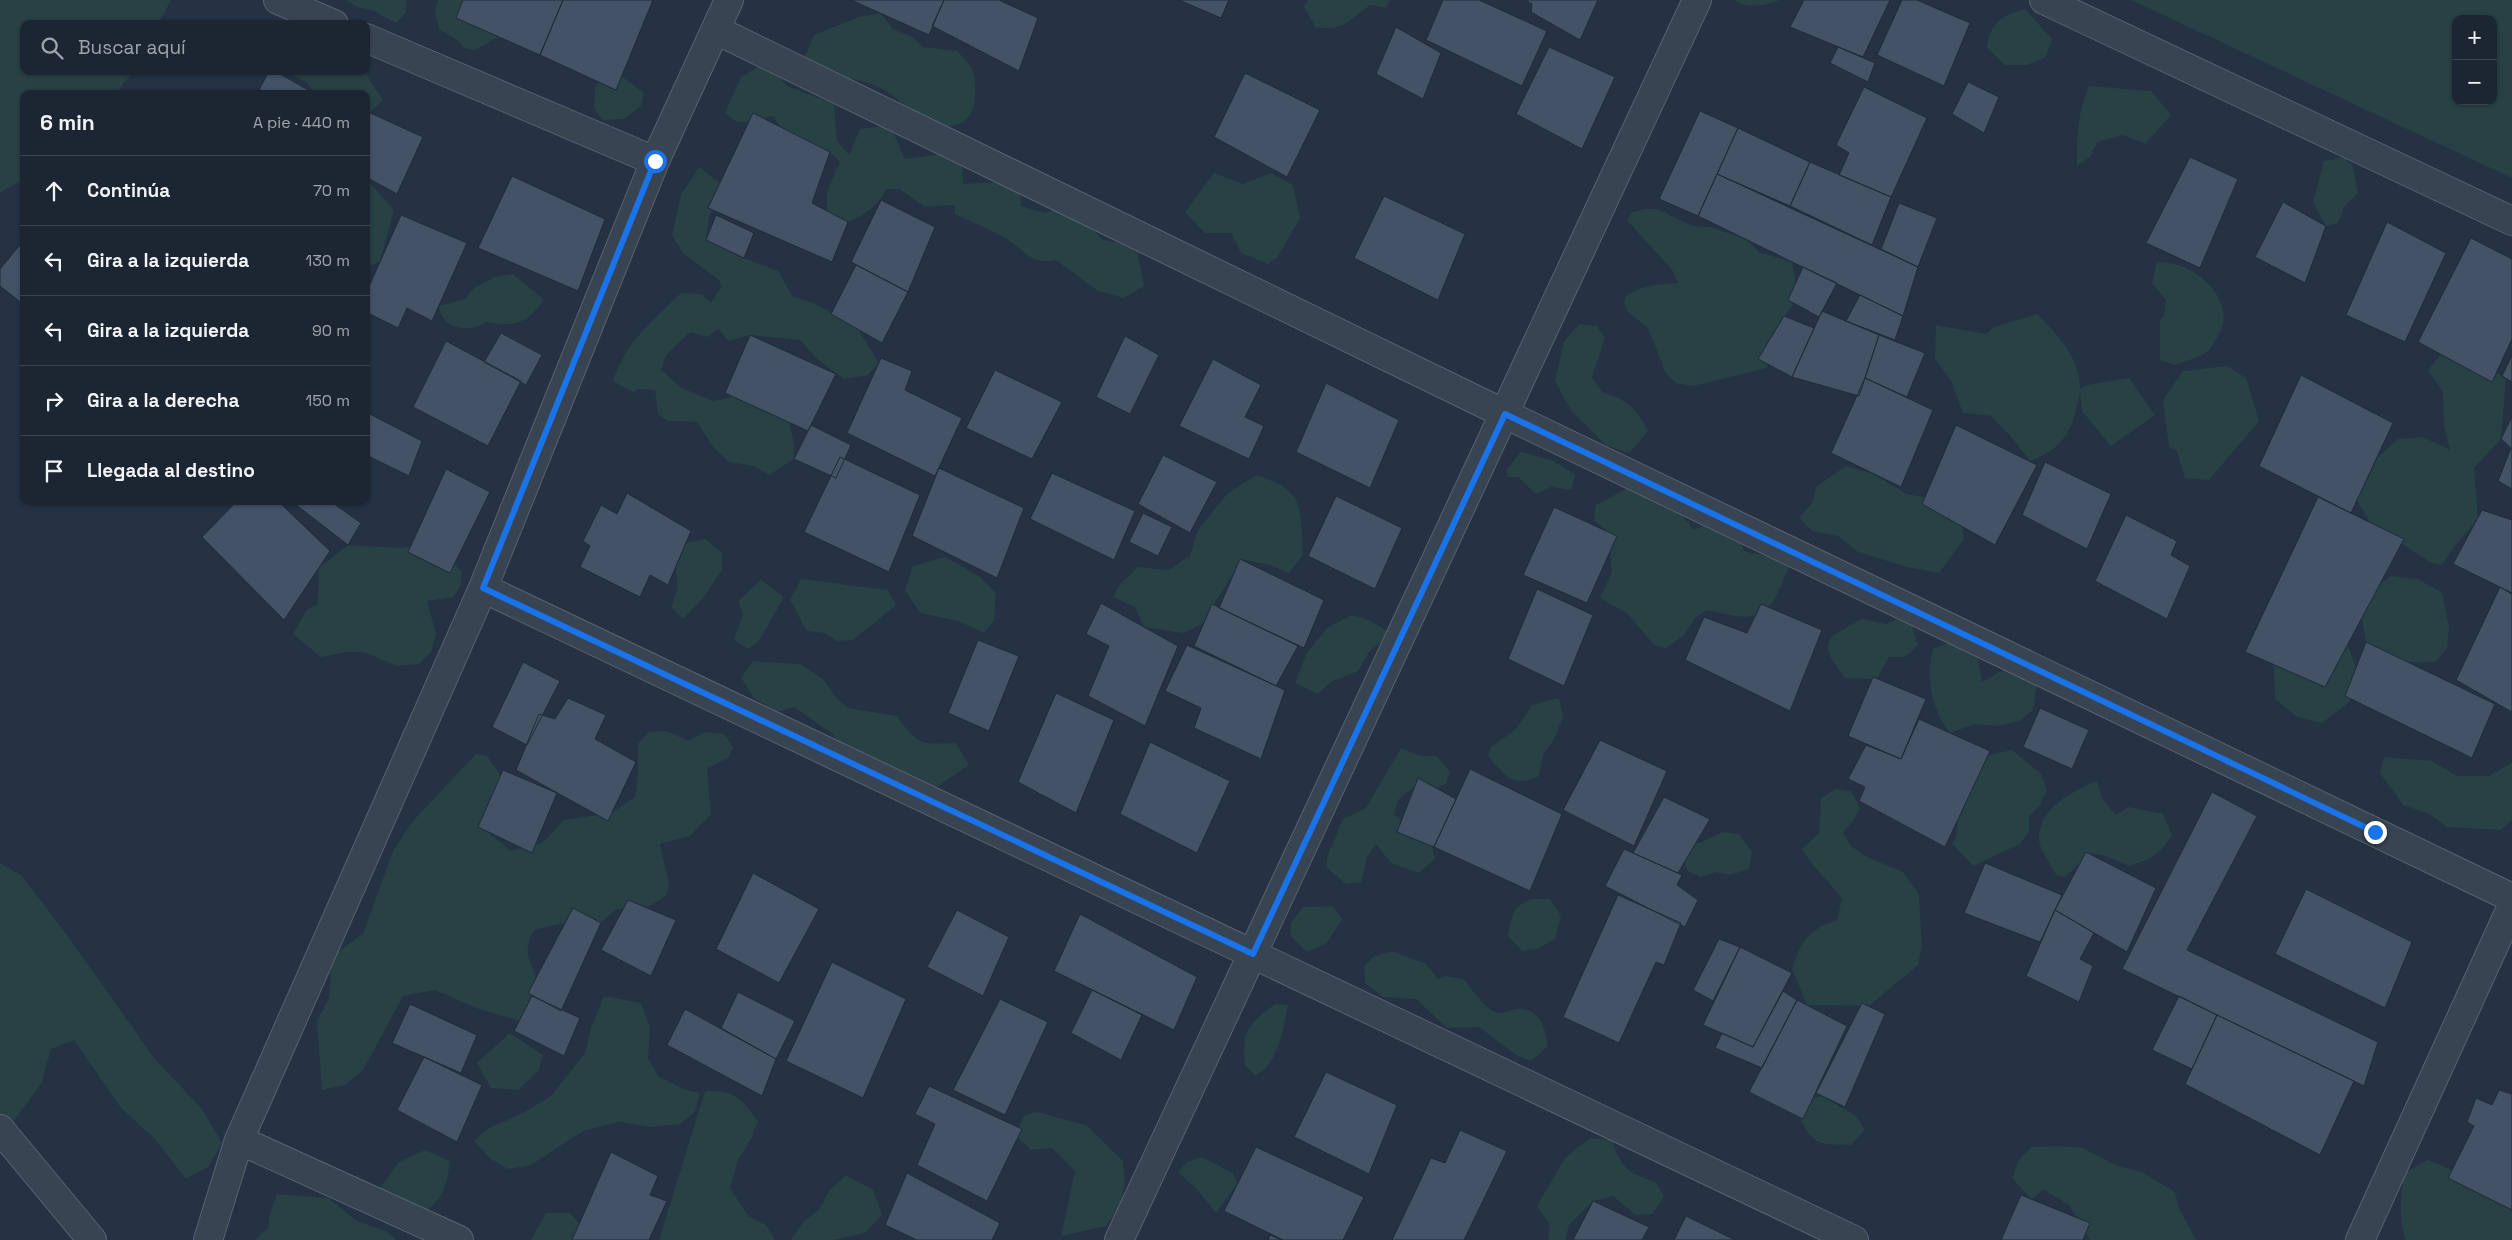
<!DOCTYPE html>
<html lang="es">
<meta charset="utf-8">
<style>
:root{--surface:#1c2633;--page:#29323f;--text:#f1f3f6;--muted:#a0a5ac;--line:#3a434e}
body{margin:0;font-family:"Space Grotesk",sans-serif;background:var(--page);color:var(--text)}
.controls{position:absolute;right:15px;top:15px;display:grid;overflow:hidden;border-radius:10px;box-shadow:0 1px 4px #0004}
.controls button{width:45px;height:45px;display:grid;place-items:center;padding:0;border:0;border-bottom:1px solid var(--line);background:var(--surface);color:var(--text);font:25px sans-serif}
.stop{position:absolute;width:15px;height:15px;margin:-11px;border:4px solid #1a73e8;border-radius:50%;background:#fff}
.stop.end{background:#1a73e8;border-color:#fff;box-shadow:0 1px 5px #0008}
.list{margin:0;padding:0;list-style:none}
h2{display:flex;justify-content:space-between;align-items:center;height:65px;margin:0;padding:0 20px;font-size:21px}
h2 small{font-size:16px;font-weight:400;color:var(--muted)}
.list li{display:grid;grid-template-columns:32px 1fr auto;gap:15px;align-items:center;box-sizing:border-box;height:70px;padding:0 20px;border-top:1px solid var(--line)}
.list b{display:block;font-size:19px;white-space:nowrap}
.list em{font-size:16px;font-style:normal;color:var(--muted)}
.icon{flex:none;width:28px;height:28px;fill:none;stroke:currentColor;stroke-width:2;stroke-linecap:round;stroke-linejoin:round}
.map{position:relative;flex:none;width:2512px;height:1240px;overflow:hidden}
.search{position:absolute;background:var(--surface);box-shadow:0 1px 4px #0004;left:20px;top:20px;width:350px;height:55px;display:flex;align-items:center;gap:12px;box-sizing:border-box;padding:0 18px;border-radius:10px;color:var(--muted);font-size:19px}
.panel{position:absolute;background:var(--surface);box-shadow:0 1px 4px #0004;left:20px;top:90px;width:350px;height:415px;border-radius:10px}
.map>svg:first-child{display:block}
.green{fill:#274145;fill-rule:evenodd}
.building{fill:#445266;stroke:#202b3b}
.lines{fill:none;stroke-linecap:round;stroke-linejoin:round}
.minor-casing{stroke:#586271;stroke-width:30}
.minor{stroke:#394453;stroke-width:28}
.route{stroke:#1a73e8;stroke-width:6}
</style>
<div class="map">
<svg width="2512" height="1240" viewBox="0 0 2512 1240">
<rect width="100%" height="100%" fill="#253244"/>
<!-- green -->
<path class="green" d="M0 0H171L158 24H24V71H133L116 94H24V180L0 192Z
M346 0H406V13L396 23 372 10 357 7Z
M438 0H502L498 37 475 50 464 48 459 41 439 29 435 12Z
M1308 0H1390L1386 8 1370 5C1348 21 1343 32 1315 27L1304 6Z
M1735 0H1780C1767 5 1746 10 1735 0Z
M2131 0H2512V178ZM2456 19H2493V101H2456Z
M2025 9 2052 39 2046 57 2027 65H2005L1987 48C1991 21 2000 17 2025 9Z
M880 13 893 29 912 37 923 47 958 51C962 57 969 63 972 69 975 75 975 85 975 92 976 113 965 129 941 126 925 123 893 93 876 86 848 74 825 83 805 56L814 35 859 17Z
M766 62 787 86 834 104 837 141 849 155 860 129 890 125 905 159 942 154 962 159 963 184 999 182 1020 190 1021 206 1045 213 1073 203 1089 226 1103 240 1136 246 1144 286 1124 298 1098 291 1056 260C1030 266 1024 249 1005 238 989 229 971 222 955 214V205L925 207 899 189H886C878 207 866 214 848 222L827 211V191L840 162 830 152 787 137 773 116 738 123 725 113 741 77Z
M286 71H364L383 100 366 116V94H316L306 82Z
M610 73 624 78 644 93 641 106 624 119 602 120 594 108 595 86Z
M2089 86 2151 91 2171 115 2145 144 2123 135 2097 142 2090 157 2077 166C2076 139 2078 111 2089 86Z
M2343 157 2353 166 2358 193 2344 207 2338 223 2326 226 2313 202 2324 161Z
M699 167 720 183 719 198 709 217 706 240 744 258 778 271 793 297 814 303 858 329 879 363 868 375 844 379 818 360 800 340 750 335 729 341 718 329 708 337 690 332 666 355 661 370 682 388 713 401 733 397 758 400 789 422 794 443V459L769 475 754 466 729 462 713 447 697 422 668 421 658 414 655 390 638 389 633 392 613 381C625 343 652 321 681 293L702 294 711 303 721 287 719 280 683 253 672 235 681 195Z
M1214 173 1243 184 1271 173 1293 185 1300 218 1277 258 1268 264 1241 253 1231 233H1205L1185 212Z
M366 179 394 210 380 261 366 268Z
M1645 209H1657L1693 226 1710 227 1746 239 1759 252 1792 262 1798 297 1772 334 1771 361 1766 368 1693 386 1676 383 1666 374 1648 328 1627 311 1624 302 1626 296C1643 285 1658 284 1678 283L1673 271 1627 220 1632 212Z
M2157 262C2193 260 2240 300 2218 336 2215 341 2211 349 2207 352 2198 358 2185 361 2175 365L2160 360V320L2164 316 2166 300 2152 283Z
M513 274 544 300C526 324 516 327 486 322 469 334 441 329 439 306L465 299 473 289 494 277Z
M2037 314C2057 334 2081 359 2080 389L2087 385 2129 378 2155 415 2111 446 2082 411 2080 392C2073 428 2067 447 2030 461L2013 439 1991 416 1963 413 1951 381 1935 359 1936 325 1986 334 1994 327Z
M1579 324 1597 326 1605 338 1592 377 1602 392C1627 400 1636 407 1648 431L1629 453 1606 445 1572 412 1555 381 1564 341Z
M2441 354 2486 366 2506 379 2501 439 2474 468 2478 519 2453 548 2442 565 2430 562 2370 523 2357 500 2363 470 2398 439 2423 437 2450 450 2444 426 2443 392 2428 370Z
M2227 366 2246 378 2259 421 2209 480 2185 478 2177 451 2169 447 2163 400 2183 371Z
M1521 452 1554 461 1575 475 1571 490 1551 487 1536 494 1518 477H1507V469Z
M1846 466 1871 473 1907 494 1932 499 1962 526 1964 539 1939 573 1907 567 1858 552 1838 536 1812 531 1799 518 1813 502 1816 487Z
M1256 475C1270 480 1286 485 1295 498 1302 509 1303 543 1302 556L1289 573 1270 565 1240 559C1230 583 1214 600 1204 623L1183 633 1144 627 1135 607 1113 597 1120 584 1138 567 1169 570 1190 555 1198 530 1227 494Z
M1678 484 1683 497V517L1694 530 1707 524 1736 525 1744 551C1760 556 1777 554 1789 566 1769 619 1763 624 1707 610L1695 618 1683 636 1666 648 1654 645 1627 613 1600 598 1612 572 1610 552 1614 544 1606 530 1594 520 1596 505 1626 489Z
M706 539 722 553V570L701 601 683 619 671 607 678 588 676 568 686 543Z
M348 545 401 548 417 545 448 556 462 572 461 585 453 597 427 601 436 634 431 652 419 664 397 666 364 652H347L321 657 293 634 306 611 318 603 319 568Z
M945 557 980 577 996 593 994 621 984 633 958 621 920 613 905 590 913 566Z
M2391 576 2418 579 2442 593 2449 627 2447 649 2435 662C2419 662 2395 664 2382 655 2376 650 2373 645 2366 642L2362 618 2379 585Z
M801 579 888 590 896 605 853 640 837 641 824 633 808 631C799 622 798 610 790 600Z
M761 580 784 597 759 641 748 649 734 640 743 614 738 601Z
M1352 615 1371 621 1391 634 1369 652 1358 671 1331 682 1318 694 1295 683 1306 654 1327 628Z
M1904 615 1912 626 1918 645 1905 657H1889L1877 679 1845 678C1816 641 1825 639 1862 619L1887 624Z
M1950 642 1977 655 1982 682 2014 664 2037 684 2033 710 2020 721 1997 726 1975 724 1950 733C1932 712 1925 676 1933 649Z
M2347 644 2361 681 2348 703 2322 723 2297 717 2275 699 2273 648Z
M753 661 800 664 823 679 837 699 848 708 897 716C918 746 921 744 956 743L969 765 922 797 848 761 833 734 794 707 778 712 754 698 741 678Z
M1559 698 1563 718 1553 741 1543 755 1539 776C1513 789 1504 775 1488 756L1491 747 1516 729 1532 705Z
M667 731 688 741 705 732 724 734 733 747 729 757 707 769 711 815 690 836 660 844 669 883 666 896 646 908 616 909 601 923C578 921 557 923 534 930 524 950 527 956 536 976L528 1004 520 1021 476 1008 435 990 403 996 363 1070 345 1085 322 1090 317 1021 329 998 332 956 363 934 393 851 412 822 476 754 487 756 501 776 488 832 511 851 542 843 564 820 611 813 635 797 638 774V744L649 732Z
M1401 748 1420 756H1437L1450 772 1446 784 1437 788 1415 786 1398 800 1394 815 1430 838 1435 859 1419 873 1391 863 1376 844 1367 857 1361 882 1346 884 1326 867 1328 854 1343 819 1366 808Z
M2012 750 2041 774 2047 790 2040 805 2029 816V831L2020 844 1973 866 1952 843 1956 837 1960 800 1981 757Z
M2384 757 2432 761 2457 776H2489L2512 763V820L2501 830 2447 827 2429 814 2403 805 2380 773Z
M2097 781 2103 800 2116 815 2129 807 2163 814 2172 835C2159 855 2151 859 2129 866L2106 856 2086 852 2080 863 2065 877 2056 875C2052 865 2039 850 2039 839 2039 807 2072 792 2097 781Z
M1836 789 1851 791 1860 808 1854 819 1843 833 1851 846 1865 856 1903 872 1919 895 1922 947 1918 965 1869 1006 1807 1005 1792 969C1801 941 1809 929 1837 920L1842 899C1829 881 1813 868 1802 849L1819 833 1821 798Z
M1723 832 1739 834 1752 852 1749 869 1731 875 1716 872 1701 877 1688 871 1681 854 1687 844 1702 842Z
M0 863 22 876 72 942 154 1058 202 1109 222 1143 208 1167 186 1179 155 1139 121 1108 74 1040 51 1049 42 1082 0 1140Z
M1531 899H1550L1561 916 1555 939 1537 949 1522 951 1508 936C1512 915 1511 908 1531 899Z
M1333 906 1342 919 1327 943 1307 952 1290 935 1291 923 1303 907Z
M1392 951 1426 964 1438 979 1445 976 1463 979C1472 988 1485 1011 1499 1013 1505 1014 1511 1009 1518 1009 1541 1009 1545 1027 1548 1046L1531 1061 1516 1055 1479 1027 1447 1028 1416 999 1383 997 1365 983 1364 967 1373 957Z
M604 996 641 1003 650 1027 648 1058 658 1076 683 1089 700 1093 695 1112 680 1124 652 1127 619 1122 583 1131 531 1165 508 1169 491 1159 474 1141 487 1129 523 1113 551 1096 585 1053 591 1028Z
M1275 1004 1288 1005C1284 1026 1278 1067 1255 1075L1245 1065C1241 1030 1248 1025 1275 1004Z
M510 1033 543 1055 539 1070 518 1090 491 1088 477 1063Z
M705 1091C735 1090 741 1098 758 1121L750 1141 738 1160 730 1188 748 1216 766 1225 775 1240H659Z
M1822 1096 1856 1116 1865 1130 1851 1145C1822 1144 1813 1147 1800 1118L1803 1119 1812 1098Z
M1037 1112 1086 1125 1123 1161 1125 1182 1120 1207 1106 1226 1061 1236 1075 1171 1052 1148 1030 1150 1018 1137 1020 1123 1025 1115Z
M1590 1138 1612 1140C1621 1170 1629 1172 1657 1183L1664 1197 1652 1214 1636 1215 1613 1196 1593 1201 1569 1225 1565 1240H1548L1550 1225 1537 1206 1565 1158Z
M2059 1146 2083 1148 2117 1166 2142 1172 2175 1192 2179 1208 2196 1240H2090L2069 1205 2043 1189 2032 1200 2012 1178 2020 1158 2032 1147Z
M425 1150 450 1161C447 1181 445 1199 426 1210L380 1188 399 1162Z
M1202 1157 1233 1173 1237 1184 1216 1213 1197 1189 1178 1172 1187 1162Z
M2428 1160 2452 1170 2512 1189V1240H2406C2398 1220 2401 1193 2404 1173Z
M846 1175 873 1190 882 1215 865 1233 833 1240H791L803 1222 820 1209 828 1192Z
M277 1194 328 1198 357 1221 386 1231 396 1240H255L269 1227V1216Z
M546 1213H570L583 1228 579 1240H531Z"/>
<!-- building -->
<path class="building" d="M463 0H563L540 55 456 18Z
M563 0H653L616 90 540 55Z
M851 0H944L929 35Z
M944 0H999L1038 18 1019 71 932 26Z
M1179 0H1229L1221 18Z
M1443 0H1479L1547 31 1522 86 1426 40Z
M1525 0H1598L1580 40 1531 12 1532 4Z
M1804 0H1890L1863 57 1790 27Z
M1902 0H1917L1970 23 1944 86 1877 55Z
M1396 27 1441 53 1423 99 1376 74Z
M1549 47 1615 77 1582 149 1516 114Z
M1838 47 1875 63 1868 82 1830 63Z
M269 71H275L315 94H257Z
M1245 73 1320 110 1287 177 1214 137Z
M1968 82 1999 97 1984 133 1952 114Z
M1864 87 1927 118 1891 197 1839 175 1849 153 1836 145Z
M366 111 423 137 397 194 366 177Z
M1700 111 1738 128 1698 216 1659 199Z
M753 113 830 152 812 203 848 222 832 262 708 208Z
M1738 128 1810 162 1790 206 1717 174Z
M2190 157 2238 179 2200 268 2146 243Z
M1810 162 1891 197 1872 245 1790 206Z
M1717 174 1918 267 1903 316 1698 216Z
M512 176 605 219 578 291 478 248Z
M1384 196 1465 234 1438 300 1354 258Z
M881 200 935 227 908 292 851 262Z
M2283 202 2326 226 2305 283 2255 257Z
M1899 203 1937 218 1918 267 1881 249Z
M401 215 467 243 432 321 407 308 398 328 366 312V293Z
M716 215 754 233 744 258 706 240Z
M2387 222 2446 253 2405 342 2346 315Z
M2471 238 2512 259V339L2492 382 2418 342Z
M24 240V305L0 286V269Z
M856 265 908 292 882 343 831 314Z
M1803 267 1837 283 1819 317 1788 300Z
M1860 295 1903 316 1895 340 1846 321Z
M1822 311 1879 335 1859 396 1792 377Z
M1784 316 1814 328 1792 377 1758 359Z
M501 333 542 355 526 385 484 362Z
M750 335 836 374 808 431 725 393Z
M1879 335 1925 353 1907 397 1865 378Z
M1125 336 1159 355 1130 414 1096 397Z
M446 341 521 381 488 446 413 407Z
M2512 355V382L2502 376Z
M881 358 912 371 905 390 962 418 935 476 847 433Z
M1213 359 1261 385 1245 417 1264 426 1249 459 1179 426Z
M995 370 1062 402 1032 459 966 428Z
M2301 375 2393 423 2351 513 2259 466Z
M1865 378 1933 410 1901 487 1831 453Z
M1326 383 1399 420 1370 488 1296 452Z
M366 412 422 441 409 476 366 455Z
M2512 417V489L2498 481 2511 448 2501 439Z
M811 425 851 445 836 478 794 459Z
M1956 425 2037 465 1995 545 1922 504Z
M1163 455 1217 482 1190 533 1138 504Z
M840 457 920 495 889 572 804 532Z
M2045 462 2111 494 2087 549 2022 515Z
M939 468 1024 508 997 578 912 536Z
M446 469 490 492 450 573 408 552Z
M1052 473 1135 511 1114 560 1030 519Z
M627 493 691 531 668 585 650 575 640 597 580 567 590 546 583 541 601 505 617 514Z
M1336 496 1402 528 1375 589 1308 556Z
M2318 497 2404 539 2325 687 2245 652Z
M237 501H278L330 551 284 620 202 537Z
M291 501H330L361 523 348 545Z
M1554 507 1617 536 1587 603 1523 575Z
M2482 510 2512 520V593L2453 564Z
M1143 513 1172 527 1158 556 1129 542Z
M2126 515 2177 541 2171 555 2190 566 2167 619 2095 581Z
M1240 559 1324 600 1304 648 1219 608Z
M2500 587 2512 594V712L2456 680Z
M1537 589 1593 615 1564 686 1508 659Z
M1101 603 1178 646 1145 726 1088 696 1109 646 1086 634Z
M1212 604 1298 646 1276 686 1194 646Z
M1761 604 1822 630 1790 711 1685 660 1704 617 1747 633Z
M978 640 1019 656 989 731 948 713Z
M2366 642 2495 704 2472 758 2345 696Z
M1187 645 1285 690 1261 759 1194 728 1201 708 1165 691Z
M523 662 560 681 527 745 492 727Z
M1873 677 1926 699 1901 759 1848 736Z
M1056 693 1114 720 1076 813 1018 782Z
M568 698 606 715 595 739 636 762 608 821 516 770 539 714 555 719Z
M2040 708 2089 730 2072 769 2023 747Z
M1919 719 1990 751 1945 847 1859 801 1865 787 1848 779 1866 745 1901 759Z
M1600 740 1667 771 1634 846 1563 810Z
M1150 742 1230 781 1197 853 1120 814Z
M1470 769 1562 814 1530 891 1434 847Z
M503 770 557 793 532 853 478 827Z
M1418 778 1456 799 1434 847 1397 832Z
M2212 792 2257 816 2187 950 2378 1042 2364 1086 2122 969Z
M1664 797 1710 819 1678 873 1633 853Z
M1624 849 1682 875 1677 885 1698 900 1685 927 1605 886Z
M2086 852 2156 888 2127 952 2055 910Z
M1985 863 2062 895 2040 942 1964 913Z
M753 873 819 909 779 983 716 949Z
M2306 889 2412 942 2385 1008 2275 954Z
M1618 895 1681 923 1664 965 1656 962 1619 1043 1563 1017Z
M628 900 676 920 651 976 601 950Z
M573 908 601 923 561 1011 528 993Z
M957 910 1009 937 983 996 927 967Z
M2055 910 2094 933 2080 959 2093 966 2079 1002 2026 976Z
M1080 914 1197 977 1174 1030 1054 971Z
M1719 939 1740 947 1713 1001 1693 990Z
M1740 947 1792 973 1753 1047 1703 1025Z
M832 962 906 999 863 1098 786 1061Z
M1092 990 1142 1015 1121 1060 1071 1033Z
M1783 991 1797 1000 1762 1068 1715 1048 1722 1033 1753 1047Z
M738 992 795 1021 776 1059 721 1028Z
M532 996 580 1018 564 1056 514 1031Z
M2179 996 2217 1015 2192 1069 2152 1050Z
M1000 999 1048 1022 1005 1115 953 1090Z
M1797 1000 1847 1026 1803 1119 1749 1092Z
M1862 1003 1885 1014 1845 1107 1816 1093Z
M410 1004 477 1035 461 1073 392 1043Z
M685 1009 776 1059 762 1096 667 1045Z
M2217 1015 2354 1081 2320 1155 2185 1084Z
M424 1057 482 1085 457 1142 397 1110Z
M1326 1072 1397 1105 1369 1174 1294 1137Z
M929 1086 1022 1129 987 1201 917 1165 935 1124 915 1114Z
M2499 1090 2512 1094V1210L2448 1178 2474 1126 2467 1122 2476 1098 2492 1105Z
M1460 1130 1507 1151 1464 1240H1392L1431 1158 1445 1163Z
M1256 1147 1364 1197 1343 1240H1283L1224 1211Z
M611 1152 658 1176 650 1195 667 1201 649 1240H572Z
M907 1173 1000 1223 992 1240H917L885 1225Z
M2021 1195 2090 1223 2083 1240H2001Z
M1593 1201 1649 1227 1642 1240H1573Z
M1686 1216 1735 1240H1674Z
M1270 1235 1282 1240H1268Z"/>
<g class="lines">
<!-- minor casing -->
<g class="minor-casing">
<path id="minor" d="M278 0 334 24
M2044 0 2512 221
M716 30 1505 414 2512 898
M366 38 655 161
M483 588 1854 1240
M0 1129 92 1240
M239 1140 459 1240
M208 1240 239 1140 483 588 655 161 729 0
M1119 1240 1697 0
M2360 1240 2512 906"/>
</g>
<!-- minor -->
<use href="#minor" class="minor"/>
</g>
<g class="lines">
<!-- route -->
<path class="route" d="M655 161 483 588 1253 954 1505 414 2375 832"/>
</g>
</svg>
<div class="controls">
<button>+</button>
<button>−</button>
</div>
<div class="stop" style="left:655px;top:161px"></div>
<div class="stop end" style="left:2375px;top:832px"></div>
<div class="search"><svg class="icon" aria-label="search" viewBox="0 0 24 24"><circle cx="10" cy="10" r="6"/><path d="M15 15l6 6"/></svg>Buscar aquí</div>
<section class="panel">
<h2>6 min<small>A pie · 440 m</small></h2>
<ul class="list">
<li><svg class="icon" aria-label="ahead" viewBox="0 0 24 24"><path d="M12 20V5M6 11l6-6 6 6"/></svg><div><b>Continúa</b></div><em>70 m</em></li>
<li><svg class="icon" aria-label="left" viewBox="0 0 24 24"><path d="M17 20v-9H6M10 6l-5 5 5 5"/></svg><div><b>Gira a la izquierda</b></div><em>130 m</em></li>
<li><svg class="icon" aria-label="left" viewBox="0 0 24 24"><path d="M17 20v-9H6M10 6l-5 5 5 5"/></svg><div><b>Gira a la izquierda</b></div><em>90 m</em></li>
<li><svg class="icon" aria-label="right" viewBox="0 0 24 24"><path d="M7 20v-9h11M14 6l5 5-5 5"/></svg><div><b>Gira a la derecha</b></div><em>150 m</em></li>
<li><svg class="icon" aria-label="arrive" viewBox="0 0 24 24"><path d="M6 21V4h12l-3 4 3 4H6"/></svg><div><b>Llegada al destino</b></div></li>
</ul>
</section>
</div>
